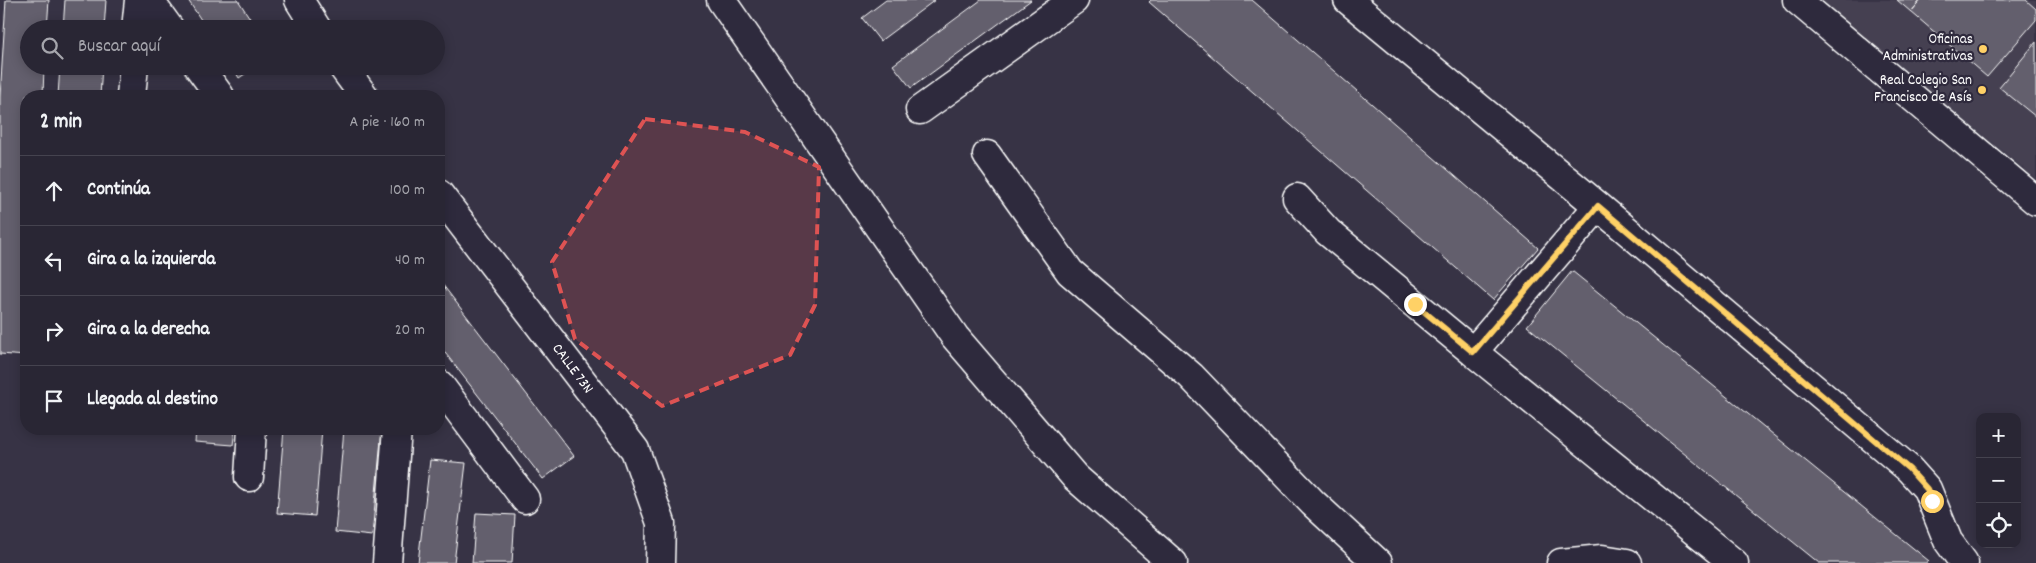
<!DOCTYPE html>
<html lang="es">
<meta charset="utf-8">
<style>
:root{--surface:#292634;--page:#312e3c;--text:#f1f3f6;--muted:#a5a5ac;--line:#45434f}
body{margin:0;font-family:Dekko,sans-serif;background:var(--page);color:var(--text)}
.controls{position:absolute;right:15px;bottom:15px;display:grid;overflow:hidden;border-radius:10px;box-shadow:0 2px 12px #0003}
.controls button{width:45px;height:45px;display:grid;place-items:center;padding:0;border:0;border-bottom:1px solid var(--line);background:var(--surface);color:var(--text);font:25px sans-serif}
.stop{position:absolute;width:15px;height:15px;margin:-11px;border:4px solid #ffd166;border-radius:50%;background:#fff}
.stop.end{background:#ffd166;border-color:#fff;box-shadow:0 1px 5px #0008}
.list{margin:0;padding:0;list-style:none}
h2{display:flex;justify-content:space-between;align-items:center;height:65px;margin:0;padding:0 20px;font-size:21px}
h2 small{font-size:16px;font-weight:400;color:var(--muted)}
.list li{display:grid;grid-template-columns:32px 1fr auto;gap:15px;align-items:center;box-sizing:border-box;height:70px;padding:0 20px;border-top:1px solid var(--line)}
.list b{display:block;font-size:19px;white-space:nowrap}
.list em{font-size:16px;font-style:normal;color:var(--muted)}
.icon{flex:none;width:28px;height:28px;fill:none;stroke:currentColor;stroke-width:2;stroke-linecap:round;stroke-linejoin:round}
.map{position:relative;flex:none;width:2036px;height:563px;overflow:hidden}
.search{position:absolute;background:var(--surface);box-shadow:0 2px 12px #0003;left:20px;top:20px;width:425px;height:55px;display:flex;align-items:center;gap:12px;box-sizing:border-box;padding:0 18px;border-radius:28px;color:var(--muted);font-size:19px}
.panel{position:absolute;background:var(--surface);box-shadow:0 2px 12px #0003;left:20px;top:90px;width:425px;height:345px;border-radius:20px}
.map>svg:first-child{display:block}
.built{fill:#444051}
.building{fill:#635f6d;stroke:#fff}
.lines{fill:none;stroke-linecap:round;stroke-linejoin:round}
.minor-casing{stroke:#fff;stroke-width:31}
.minor{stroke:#2f2a3d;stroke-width:28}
.route{stroke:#ffd166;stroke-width:6}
.marked{fill:#de5353;fill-opacity:0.2;stroke:#de5353;stroke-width:4;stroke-dasharray:10 6;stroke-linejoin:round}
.poi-dot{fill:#ffd166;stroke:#2f2a3d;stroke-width:2}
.labels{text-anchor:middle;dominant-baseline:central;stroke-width:4.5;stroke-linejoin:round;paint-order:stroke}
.poi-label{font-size:15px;fill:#fff;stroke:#2f2a3d;text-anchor:end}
.street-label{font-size:15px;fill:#fff;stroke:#2f2a3d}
</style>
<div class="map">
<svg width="2036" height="563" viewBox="0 0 2036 563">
<rect width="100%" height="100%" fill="#373345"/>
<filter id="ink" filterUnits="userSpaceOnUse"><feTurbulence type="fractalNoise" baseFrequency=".02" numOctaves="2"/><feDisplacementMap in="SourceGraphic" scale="10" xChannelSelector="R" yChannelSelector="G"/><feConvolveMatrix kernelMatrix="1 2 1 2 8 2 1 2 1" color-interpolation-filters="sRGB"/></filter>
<g filter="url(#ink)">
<!-- built -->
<path class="built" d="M1819 0H2036V179Z"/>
<!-- building -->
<path class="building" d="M6 0H49L47 29H29V66H44L43 96H26V356L0 354V97Z
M65 0H106L104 29H63Z
M188 0H238L257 29H207Z
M886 0H935L880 41 862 18Z
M981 0H1031L911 88 893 65Z
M1151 0H1252L1538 248 1493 300 1149 2Z
M1897 0H1921L1911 12Z
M1921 0H2026L2036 9V20L1987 77 1911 12Z
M2036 42V117L1999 87Z
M60 66H102L100 96H58Z
M232 66H257L239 78Z
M1572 271 1929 561 1927 563H1819L1527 326Z
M439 280 574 456 543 479 439 345Z
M196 429H235L233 445 195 442Z
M284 429H322L315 516 277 513Z
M344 429H382L372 536 335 532Z
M430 460 466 463 454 563H418Z
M476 513 515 515 512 563H472Z"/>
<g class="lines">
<!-- minor casing -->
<g class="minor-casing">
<path id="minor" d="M149 0 170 29
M299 0 317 29
M721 0 955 337 1075 477 1173 563
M1348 0 1598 206 1909 469 1927 489 1948 541 1964 563
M1797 0 2036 201
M136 29 139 0
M198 66 220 96
M342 66 364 96
M131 96 134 66
M920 110 1074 0
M987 155 1070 272 1191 376 1313 503 1378 563
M439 194 635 450 661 523 660 563
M1297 198 1328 232 1473 352 1598 206
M1473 352 1734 563
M439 384 525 499
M249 477 252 429
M387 563 397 429
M1561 563 1602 559 1627 563"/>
</g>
<!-- minor -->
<use href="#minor" class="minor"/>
</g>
</g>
<g class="lines" filter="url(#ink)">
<!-- route -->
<path class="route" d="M1415 304 1473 352 1598 206 1909 469 1927 489 1932 501"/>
</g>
<!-- marked area -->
<path class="marked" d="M645 119 745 132 819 167 815 305 790 355 662 406 575 339 552 262Z"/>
<!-- markers -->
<g class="poi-dot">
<circle cx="1983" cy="49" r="5"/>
<circle cx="1982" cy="90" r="5"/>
</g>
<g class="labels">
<!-- poi labels -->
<g class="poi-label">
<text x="1973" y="40">Oficinas<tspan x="1973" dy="17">Administrativas</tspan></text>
<text x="1972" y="81">Real Colegio San<tspan x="1972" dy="17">Francisco de Asís</tspan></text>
</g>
<!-- street labels -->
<g class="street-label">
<text transform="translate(572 369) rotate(53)">CALLE 73N</text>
</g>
</g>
</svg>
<div class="controls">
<button>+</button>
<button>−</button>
<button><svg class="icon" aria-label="locate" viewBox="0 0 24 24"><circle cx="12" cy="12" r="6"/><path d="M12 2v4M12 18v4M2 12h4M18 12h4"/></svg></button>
</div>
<div class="stop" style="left:1932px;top:501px"></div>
<div class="stop end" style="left:1415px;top:304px"></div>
<div class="search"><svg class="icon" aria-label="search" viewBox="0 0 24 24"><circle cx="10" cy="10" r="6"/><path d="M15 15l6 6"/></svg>Buscar aquí</div>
<section class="panel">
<h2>2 min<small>A pie · 160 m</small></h2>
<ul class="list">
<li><svg class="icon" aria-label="ahead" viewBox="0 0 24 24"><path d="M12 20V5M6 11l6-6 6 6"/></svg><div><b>Continúa</b></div><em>100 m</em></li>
<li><svg class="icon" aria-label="left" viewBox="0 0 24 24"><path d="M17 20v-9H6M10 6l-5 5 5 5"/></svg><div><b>Gira a la izquierda</b></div><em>40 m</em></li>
<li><svg class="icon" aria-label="right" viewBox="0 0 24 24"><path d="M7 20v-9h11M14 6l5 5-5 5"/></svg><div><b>Gira a la derecha</b></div><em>20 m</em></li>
<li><svg class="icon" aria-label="arrive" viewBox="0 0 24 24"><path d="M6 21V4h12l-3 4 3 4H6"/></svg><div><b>Llegada al destino</b></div></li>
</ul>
</section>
</div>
